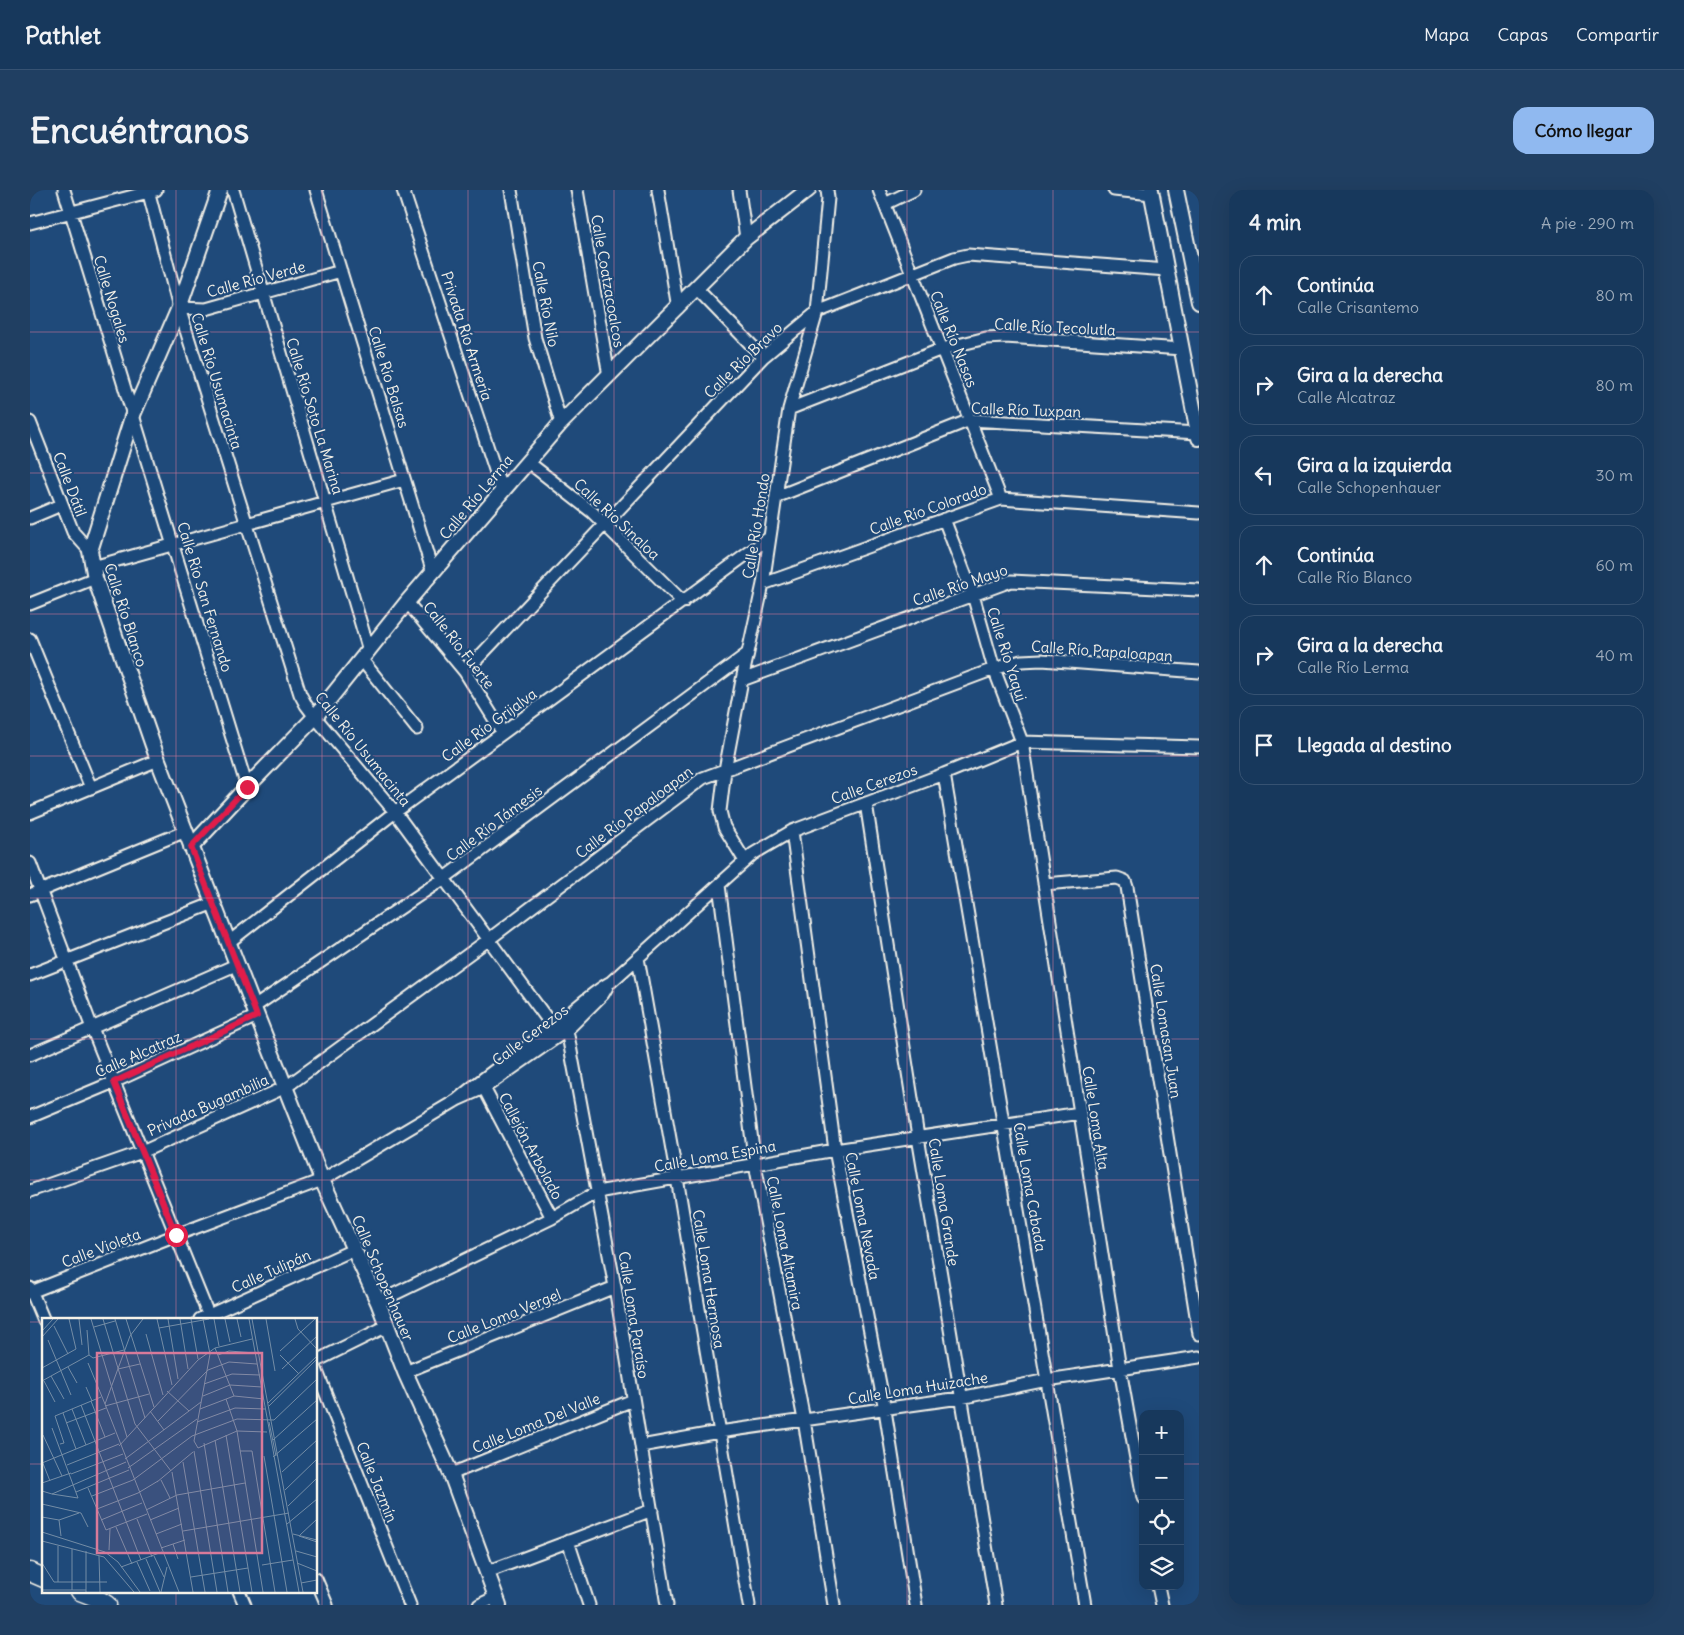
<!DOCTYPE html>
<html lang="es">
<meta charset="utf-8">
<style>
:root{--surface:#17385c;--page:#203f62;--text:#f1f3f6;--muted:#9eacbb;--line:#365272;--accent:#90b9f0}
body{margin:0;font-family:Delius,sans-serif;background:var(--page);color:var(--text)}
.controls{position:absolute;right:15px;bottom:15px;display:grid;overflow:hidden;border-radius:10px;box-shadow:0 5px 20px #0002}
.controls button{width:45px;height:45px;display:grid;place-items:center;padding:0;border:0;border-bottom:1px solid var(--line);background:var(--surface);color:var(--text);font:25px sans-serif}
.stop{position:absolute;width:15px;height:15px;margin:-11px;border:4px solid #e11d48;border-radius:50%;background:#fff}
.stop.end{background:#e11d48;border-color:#fff;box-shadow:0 1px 5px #0008}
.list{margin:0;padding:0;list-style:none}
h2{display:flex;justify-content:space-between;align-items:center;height:65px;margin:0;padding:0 20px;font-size:21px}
h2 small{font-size:16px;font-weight:400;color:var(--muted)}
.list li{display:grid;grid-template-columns:32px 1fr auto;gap:15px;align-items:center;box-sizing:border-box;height:80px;margin:0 10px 10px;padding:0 10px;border:1px solid var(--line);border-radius:15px}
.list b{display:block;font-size:19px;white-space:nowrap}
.list p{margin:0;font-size:16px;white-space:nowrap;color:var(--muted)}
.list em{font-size:16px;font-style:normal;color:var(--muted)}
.icon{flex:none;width:28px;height:28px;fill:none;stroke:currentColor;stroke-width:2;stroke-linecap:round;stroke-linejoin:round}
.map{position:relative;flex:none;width:1169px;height:1415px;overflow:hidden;border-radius:15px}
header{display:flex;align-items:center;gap:30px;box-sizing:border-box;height:70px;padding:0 25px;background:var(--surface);border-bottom:1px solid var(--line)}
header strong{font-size:24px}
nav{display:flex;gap:28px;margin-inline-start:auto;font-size:18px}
.intro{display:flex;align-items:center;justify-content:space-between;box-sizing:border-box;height:120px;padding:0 30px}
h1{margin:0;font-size:35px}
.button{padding:12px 22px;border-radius:15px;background:var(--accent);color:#111;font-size:18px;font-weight:700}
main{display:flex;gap:30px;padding:0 30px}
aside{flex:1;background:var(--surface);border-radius:15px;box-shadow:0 5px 20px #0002}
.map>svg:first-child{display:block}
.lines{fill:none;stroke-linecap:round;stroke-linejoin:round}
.minor-casing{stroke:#f4f1e8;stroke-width:15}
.tertiary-casing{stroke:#f4f1e8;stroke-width:18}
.primary-casing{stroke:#f4f1e8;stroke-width:21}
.minor{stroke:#1f4a7a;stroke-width:11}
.tertiary{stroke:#1f4a7a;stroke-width:14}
.primary{stroke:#1f4a7a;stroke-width:18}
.route{stroke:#e11d48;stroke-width:6}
.grid{fill:none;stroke:#d87a9a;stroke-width:1;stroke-opacity:0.55}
.labels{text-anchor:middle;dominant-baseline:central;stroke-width:4.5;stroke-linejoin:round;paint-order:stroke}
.street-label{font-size:15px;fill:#f4f1e8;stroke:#1f4a7a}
.inset-road{fill:none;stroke:#748da6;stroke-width:1}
.view{fill:#d87a9a;fill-opacity:0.15;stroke:#d87a9a;stroke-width:2.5}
.inset-edge{fill:none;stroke:#f4f1e8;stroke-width:2.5}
</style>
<header>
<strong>Pathlet</strong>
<nav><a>Mapa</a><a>Capas</a><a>Compartir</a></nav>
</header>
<div class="intro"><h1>Encuéntranos</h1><a class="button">Cómo llegar</a></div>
<main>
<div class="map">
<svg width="1169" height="1415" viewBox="0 0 1169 1415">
<rect width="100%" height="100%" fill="#1f4a7a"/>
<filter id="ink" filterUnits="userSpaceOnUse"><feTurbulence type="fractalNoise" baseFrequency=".02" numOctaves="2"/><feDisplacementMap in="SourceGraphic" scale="10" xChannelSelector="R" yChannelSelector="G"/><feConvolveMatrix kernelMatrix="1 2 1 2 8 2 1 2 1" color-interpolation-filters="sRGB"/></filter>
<g filter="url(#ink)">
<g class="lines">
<!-- minor casing -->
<g class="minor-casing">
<path id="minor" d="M34 0 217 597
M118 0 149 118 270 504 276 515 285 527 365 622 523 837
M203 0 339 461
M286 0 403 383
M373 0 472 301
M481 0 505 148 531 233
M547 0 579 186
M628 0 648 118
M709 0 716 48
M849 0 971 309
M1084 0 1122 4
M855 14 884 0
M0 33 126 0
M667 99 733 167
M149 118 176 119 311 81
M759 219 912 159 956 148 975 147 1152 159
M0 232 43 342 60 361
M498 272 562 322 653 412
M746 307 940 230 1168 243
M0 328 31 315
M914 329 943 405 964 479 992 552 1090 1179 1113 1308
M63 377 374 290
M733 394 971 309 1169 323
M377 412 435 482 473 543
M0 414 65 388
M0 449 61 598
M332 470 387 539
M435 482 733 167 787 122 924 68 938 65 1137 80
M712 490 981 391 1169 400
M914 584 1055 1415
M836 613 888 947 966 1415
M0 623 128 570
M762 641 805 960 855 1220 886 1415
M715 671 694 637 690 621 695 580 712 490 733 394 759 219 787 122 798 8 797 0
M0 673 62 838 180 1129
M1014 694 1087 688 1095 691 1097 697 1169 1144
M689 695 725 974 774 1230 804 1415
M0 705 156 641
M199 752 365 622 739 348
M608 768 647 988 719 1415
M0 785 184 713
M224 817 413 689 717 464
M537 840 585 1097 637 1415
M0 865 208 774
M454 898 522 1028
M427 910C457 884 491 862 523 837 543 822 559 804 581 792L723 664 762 641 914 584 992 552 1169 557
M0 927 84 892 227 826
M0 1001 112 962 256 897 458 750 673 588 964 479 991 471 1012 470 1169 482
M0 1098 14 1131
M1 1102 146 1045 292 990 427 910 454 898 537 840 573 804 577 797
M348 1112 522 1028 567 1002 805 960 1050 923
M170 1129 325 1059
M286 1171 357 1136
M286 1179 380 1415
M375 1182 585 1097
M611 1256 689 1242 930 1208 1017 1190 1169 1167
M421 1284 603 1210
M538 1351 559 1415
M457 1382 622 1320
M286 1389 297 1415
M1128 1396 1132 1415
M209 1401 215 1415
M449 1415 466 1407"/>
</g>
<!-- tertiary casing -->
<g class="tertiary-casing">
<path id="tertiary" d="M190 0 149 118 102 227 60 361 65 388 128 570 227 826 292 990 348 1112 375 1182 421 1284 469 1415
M1121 0 1169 248
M1146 0 1169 112
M161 657 217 597 285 527 377 412 531 233 716 48 778 0"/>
</g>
<!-- primary casing -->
<g class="primary-casing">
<path id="primary" d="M0 1382 14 1388
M50 1401 63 1406 77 1415"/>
</g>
<!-- minor -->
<use href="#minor" class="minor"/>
<!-- tertiary -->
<use href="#tertiary" class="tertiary"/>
<!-- primary -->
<use href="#primary" class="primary"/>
</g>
</g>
<g class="lines" filter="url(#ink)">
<!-- route -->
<path class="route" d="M146 1045 84 892 227 826 161 657 217 597"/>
</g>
<!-- grid -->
<path class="grid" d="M146 0V1129M292 0V1415M438 0V1415M584 0V1415M731 0V1415M877 0V1415M1023 0V1415M0 142H1169M0 283H1169M0 424H1169M0 566H1169M0 708H1169M0 849H1169M0 990H1169M0 1132H14M286 1132H1169M0 1274H14M286 1274H1113M1150 1274H1169M146 1401V1415"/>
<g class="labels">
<!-- street labels -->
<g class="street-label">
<text transform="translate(226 89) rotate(-15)">Calle Río Verde</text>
<text transform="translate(578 91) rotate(80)">Calle Coatzacoalcos</text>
<text transform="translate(82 109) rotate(73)">Calle Nogales</text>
<text transform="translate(516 114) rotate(79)">Calle Río Nilo</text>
<text transform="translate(1025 137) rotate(3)">Calle Río Tecolutla</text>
<text transform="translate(437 146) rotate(72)">Privada Río Armería</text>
<text transform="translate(924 149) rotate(68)">Calle Río Nasas</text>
<text transform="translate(713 170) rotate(-44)">Calle Río Bravo</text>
<text transform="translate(359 187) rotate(73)">Calle Río Balsas</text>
<text transform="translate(187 191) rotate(73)">Calle Río Usumacinta</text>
<text transform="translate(996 220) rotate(2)">Calle Río Tuxpan</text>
<text transform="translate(285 226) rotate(73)">Calle Río Soto La Marina</text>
<text transform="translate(40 294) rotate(69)">Calle Dátil</text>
<text transform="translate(446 307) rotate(-50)">Calle Río Lerma</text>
<text transform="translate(898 319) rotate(-20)">Calle Río Colorado</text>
<text transform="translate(587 329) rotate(43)">Calle Río Sinaloa</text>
<text transform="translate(726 336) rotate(-81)">Calle Río Hondo</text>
<text transform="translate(930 395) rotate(-19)">Calle Río Mayo</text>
<text transform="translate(175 407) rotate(73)">Calle Río San Fernando</text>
<text transform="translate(96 425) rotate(72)">Calle Río Blanco</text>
<text transform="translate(429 455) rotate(52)">Calle Río Fuerte</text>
<text transform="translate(1072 461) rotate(4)">Calle Río Papaloapan</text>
<text transform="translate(977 464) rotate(72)">Calle Río Yaqui</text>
<text transform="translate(459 535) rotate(-36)">Calle Río Grijalva</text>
<text transform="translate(333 559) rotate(51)">Calle Río Usumacinta</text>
<text transform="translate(844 594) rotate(-20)">Calle Cerezos</text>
<text transform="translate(604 622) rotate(-37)">Calle Río Papaloapan</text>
<text transform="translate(464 633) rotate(-37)">Calle Río Támesis</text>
<text transform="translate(1136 841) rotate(81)">Calle Lomasan Juan</text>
<text transform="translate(500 845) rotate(-37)">Calle Cerezos</text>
<text transform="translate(108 864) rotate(-24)">Calle Alcatraz</text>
<text transform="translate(178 915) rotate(-24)">Privada Bugambilia</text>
<text transform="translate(1066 928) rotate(81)">Calle Loma Alta</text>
<text transform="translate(501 956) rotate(62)">Callejón Arbolado</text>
<text transform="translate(685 966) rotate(-10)">Calle Loma Espina</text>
<text transform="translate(1000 997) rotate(80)">Calle Loma Cabada</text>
<text transform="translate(914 1012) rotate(81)">Calle Loma Grande</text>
<text transform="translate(833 1026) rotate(79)">Calle Loma Nevada</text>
<text transform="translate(755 1053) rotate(79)">Calle Loma Altamira</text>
<text transform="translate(71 1058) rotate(-21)">Calle Violeta</text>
<text transform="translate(241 1081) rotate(-24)">Calle Tulipán</text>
<text transform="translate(353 1088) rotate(67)">Calle Schopenhauer</text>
<text transform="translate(679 1089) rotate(81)">Calle Loma Hermosa</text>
<text transform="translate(604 1125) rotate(81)">Calle Loma Paraíso</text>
<text transform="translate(474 1126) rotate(-22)">Calle Loma Vergel</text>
<text transform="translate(888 1198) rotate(-9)">Calle Loma Huizache</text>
<text transform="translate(506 1233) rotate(-22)">Calle Loma Del Valle</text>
<text transform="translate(347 1292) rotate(68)">Calle Jazmín</text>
</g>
</g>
<!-- overview -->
<g transform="translate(12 1128)">
<rect width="275" height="275" fill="#1f4a7a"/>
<path class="inset-road" d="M37 1 40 27M49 1 85 119M61 1 93 106 129 153M73 1 103 100M84 1 112 89M101 1 88 18 63 86 137 274M115 1 130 67M126 1 136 61M138 1 146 51M149 1 156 41M172 1 177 28M183 1 188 24M195 1 199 19M207 1 257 274M210 1 261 274M224 1 233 53M253 1 256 11 275 31M12 8 26 36M52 9 73 3M117 10 167 1M45 12 47 37M0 13 11 1M104 16 121 77M0 19 16 1M6 22 29 77M173 30 192 78M238 33 273 1M47 37 51 40 82 32M176 37 187 33 213 35M238 37 257 56M46 45 63 86M26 49 35 65M0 50 34 31 27 1M76 51 98 46M240 51 275 18M9 58 22 81M0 63 47 37M2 63 13 84M162 66 190 56 218 57M44 69 50 83M125 73 147 93M161 78 188 67 220 69M184 81 195 113 221 274M49 83 63 119M226 85 275 38M39 87 99 242M63 88 107 76M227 88 275 41M30 91 44 127M158 91 192 78 222 81M108 93 122 112M21 95 34 131M116 103 166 52 187 44 215 46M155 104 193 90 223 91M227 104 234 138M24 105 64 90M1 117 20 158M184 117 210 274M173 122 198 274M231 122 275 82M162 125 186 274M18 126 22 125 13 98 59 79M77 128 156 42 173 30 210 21M156 130 152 123 168 36 161 1M156 130 195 113 225 114M152 133 175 274M198 133H210L233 274M222 138 245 274M231 139 275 101M83 141 159 84M0 143 8 163M141 144 163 274M0 145 73 115M25 147 77 126M86 150 155 101M130 154 151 274M240 154 275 122M29 156 81 136M119 162 128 180M115 164 151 134M0 165 29 155M46 170 64 212 105 196M243 172 275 141M0 173 10 176 84 144M34 174 87 152M10 176 36 180 10 110M50 178 91 162 150 118 195 101 232 102 275 61M0 186 39 195M246 188 275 160M55 191 96 175 116 163M104 192 135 177 203 165M39 195 46 209M0 199 17 202M95 201 110 239M17 202 37 195M17 202 19 218M59 202 100 185M108 202 137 190M245 206 275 181M74 209 90 246M141 213 247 195M0 214 63 234 76 244 98 274M114 216 140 206M251 216 275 222M258 217 275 201M257 218 275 224M0 223 62 239 92 274M131 226 136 241M16 228V264M119 230 143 222M30 231V272M67 232 68 211M254 233 275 239M57 238 58 274M112 238 122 259M104 241 118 274M95 244 108 273M0 245 12 264H65M255 245 275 253M220 247 251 242M79 249 120 234M149 259 206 250M259 265 275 262M0 272H44M44 274V233M119 274 125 249"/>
<path class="view" d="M55 35H220V235H55Z"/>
<rect width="275" height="275" class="inset-edge"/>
</g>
</svg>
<div class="controls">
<button>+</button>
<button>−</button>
<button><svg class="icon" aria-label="locate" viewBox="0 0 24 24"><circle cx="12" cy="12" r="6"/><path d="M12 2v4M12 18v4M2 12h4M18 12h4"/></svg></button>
<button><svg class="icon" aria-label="layers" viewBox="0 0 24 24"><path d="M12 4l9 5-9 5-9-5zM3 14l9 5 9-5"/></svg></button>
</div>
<div class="stop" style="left:146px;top:1045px"></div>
<div class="stop end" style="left:217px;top:597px"></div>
</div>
<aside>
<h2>4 min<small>A pie · 290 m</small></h2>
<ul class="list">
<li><svg class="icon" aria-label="ahead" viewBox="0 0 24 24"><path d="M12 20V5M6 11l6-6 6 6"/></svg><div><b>Continúa</b><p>Calle Crisantemo</p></div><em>80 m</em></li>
<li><svg class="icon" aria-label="right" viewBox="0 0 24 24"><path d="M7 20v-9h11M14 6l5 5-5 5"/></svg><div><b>Gira a la derecha</b><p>Calle Alcatraz</p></div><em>80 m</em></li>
<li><svg class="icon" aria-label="left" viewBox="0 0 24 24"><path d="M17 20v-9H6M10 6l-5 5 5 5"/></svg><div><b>Gira a la izquierda</b><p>Calle Schopenhauer</p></div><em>30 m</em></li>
<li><svg class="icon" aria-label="ahead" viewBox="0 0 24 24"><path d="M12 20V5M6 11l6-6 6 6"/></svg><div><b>Continúa</b><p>Calle Río Blanco</p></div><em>60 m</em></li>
<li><svg class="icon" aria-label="right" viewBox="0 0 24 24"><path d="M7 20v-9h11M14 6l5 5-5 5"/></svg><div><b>Gira a la derecha</b><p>Calle Río Lerma</p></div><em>40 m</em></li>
<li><svg class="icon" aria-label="arrive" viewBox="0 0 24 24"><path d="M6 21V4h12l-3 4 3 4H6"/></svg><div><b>Llegada al destino</b></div></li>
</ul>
</aside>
</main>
